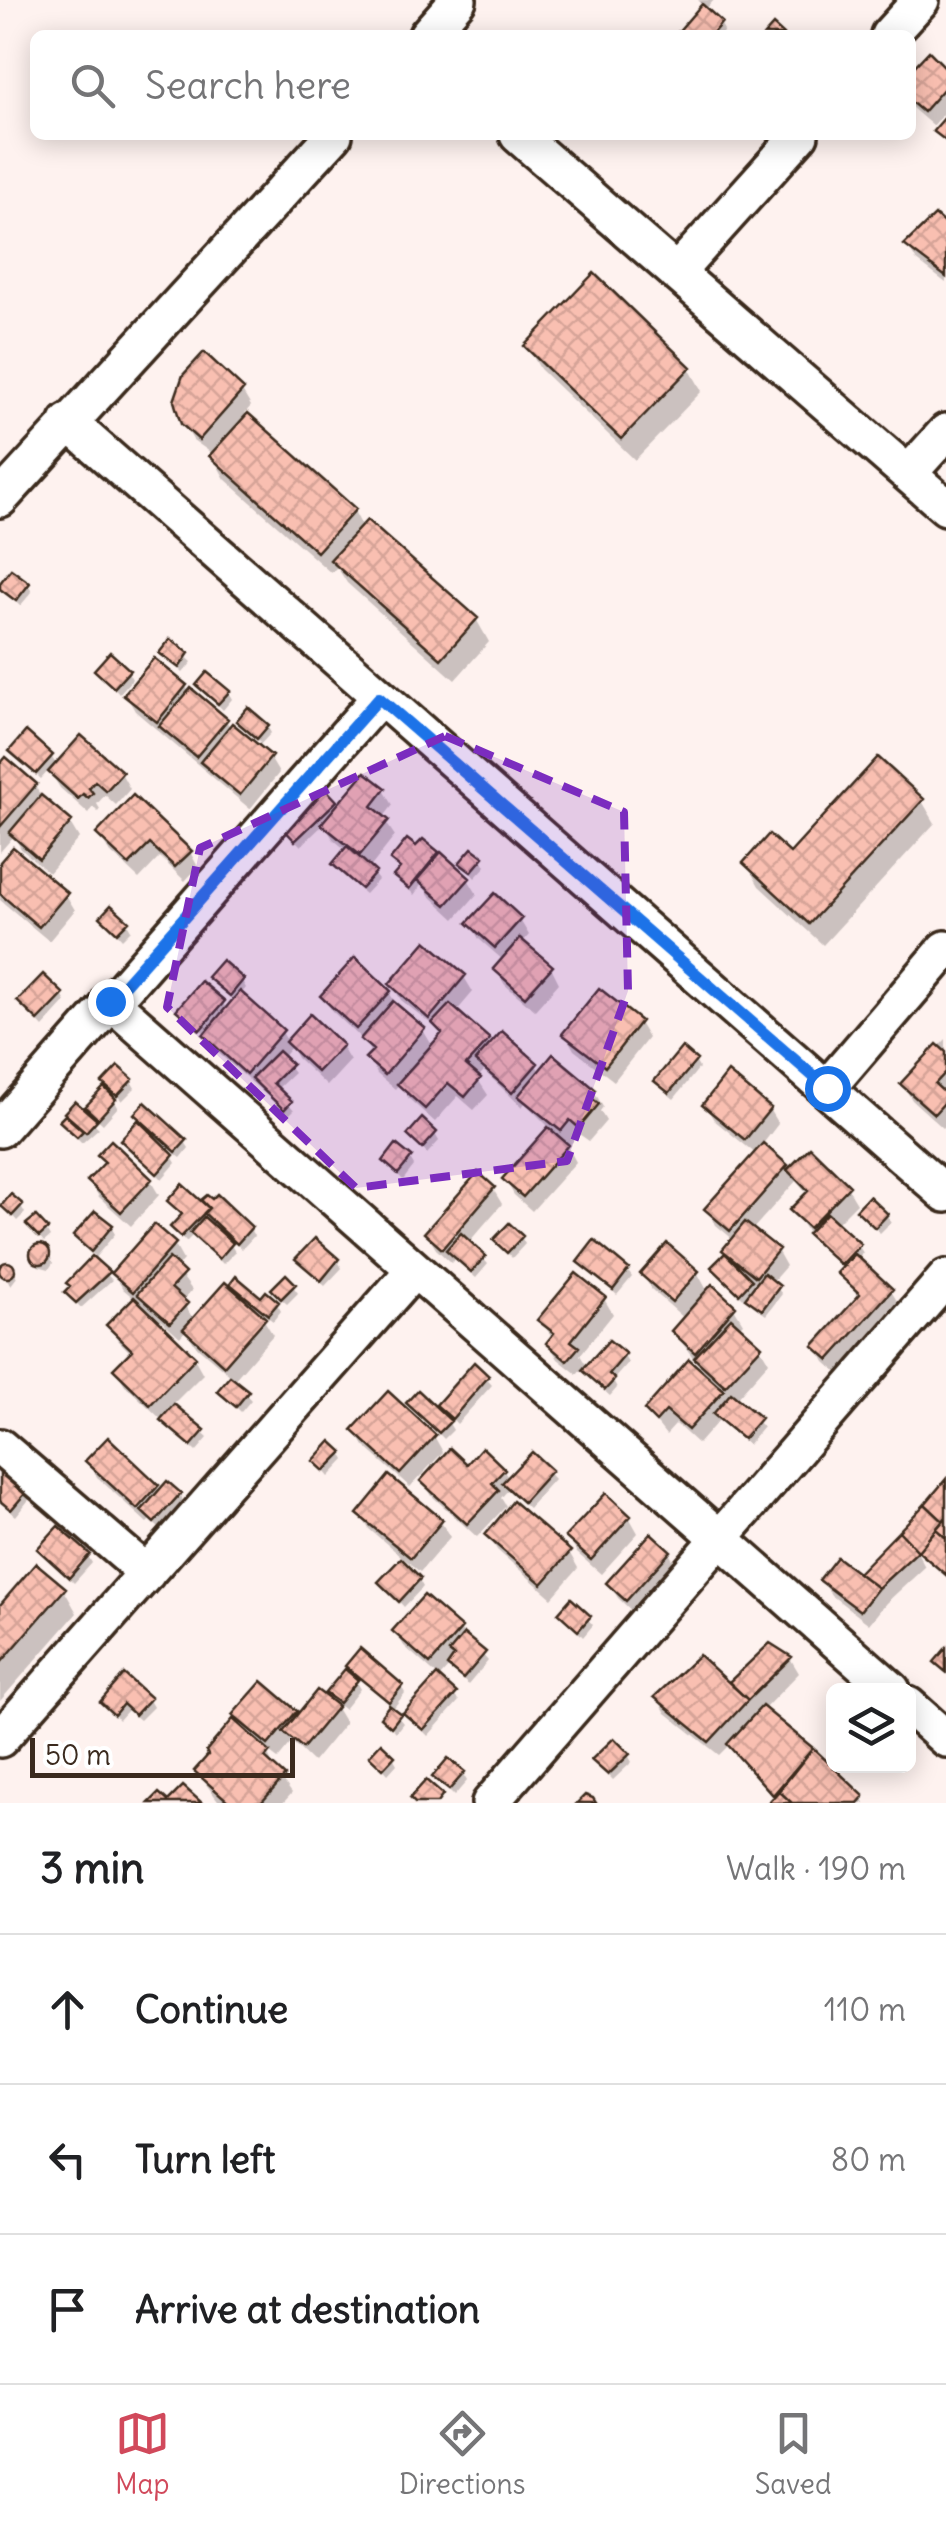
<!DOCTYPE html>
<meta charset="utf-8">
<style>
:root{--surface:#fff;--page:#f2f2f2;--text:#202124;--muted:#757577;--line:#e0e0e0;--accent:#d1495b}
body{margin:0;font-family:Delius,sans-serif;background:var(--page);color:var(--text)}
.controls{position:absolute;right:30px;bottom:30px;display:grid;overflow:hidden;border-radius:15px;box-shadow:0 5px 25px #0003}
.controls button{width:90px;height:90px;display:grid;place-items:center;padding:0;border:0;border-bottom:2px solid var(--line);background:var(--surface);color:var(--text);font:50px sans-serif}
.scale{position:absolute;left:30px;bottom:25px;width:265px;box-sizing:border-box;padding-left:10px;border:5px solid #3b2a1e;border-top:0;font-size:28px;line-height:35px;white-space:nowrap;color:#3b2a1e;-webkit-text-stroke:8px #fff;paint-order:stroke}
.stop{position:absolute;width:30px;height:30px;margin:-22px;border:8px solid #1a73e8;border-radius:50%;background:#fff}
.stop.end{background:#1a73e8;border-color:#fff;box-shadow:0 2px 10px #0008}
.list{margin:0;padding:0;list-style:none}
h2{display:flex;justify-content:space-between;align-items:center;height:130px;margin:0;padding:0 40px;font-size:42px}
h2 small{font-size:32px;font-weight:400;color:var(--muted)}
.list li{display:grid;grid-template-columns:65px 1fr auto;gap:30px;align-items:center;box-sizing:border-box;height:150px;padding:0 40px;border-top:2px solid var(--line)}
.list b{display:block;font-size:38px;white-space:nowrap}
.list em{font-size:32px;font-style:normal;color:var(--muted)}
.icon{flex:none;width:55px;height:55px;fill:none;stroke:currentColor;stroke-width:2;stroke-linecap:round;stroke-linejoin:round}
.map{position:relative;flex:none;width:946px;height:1803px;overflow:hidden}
.search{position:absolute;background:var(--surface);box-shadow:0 5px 25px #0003;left:30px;right:30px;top:30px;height:110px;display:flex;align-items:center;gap:25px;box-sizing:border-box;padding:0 35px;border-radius:15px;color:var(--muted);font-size:38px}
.sheet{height:580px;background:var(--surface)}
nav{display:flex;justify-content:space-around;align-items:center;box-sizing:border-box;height:140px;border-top:2px solid var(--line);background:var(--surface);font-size:28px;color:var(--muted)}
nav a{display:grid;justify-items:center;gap:5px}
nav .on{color:var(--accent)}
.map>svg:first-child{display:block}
.shadow{fill:#0003}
.building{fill:url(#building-cross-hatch);stroke:#3b2a1e;stroke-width:2.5}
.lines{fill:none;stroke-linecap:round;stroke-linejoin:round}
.minor-casing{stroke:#3b2a1e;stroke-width:42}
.minor{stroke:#fff;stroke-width:35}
.route{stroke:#1a73e8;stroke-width:12}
.marked{fill:#7b2cbf;fill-opacity:0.2;stroke:#7b2cbf;stroke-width:8;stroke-dasharray:20 12;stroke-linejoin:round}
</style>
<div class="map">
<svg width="946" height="1803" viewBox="0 0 946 1803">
<defs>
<pattern id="building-cross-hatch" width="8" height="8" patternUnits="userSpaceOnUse" patternTransform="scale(2.5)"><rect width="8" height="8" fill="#f9bfb1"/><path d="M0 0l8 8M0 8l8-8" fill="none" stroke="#d6a498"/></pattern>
</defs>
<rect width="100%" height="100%" fill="#fef2ef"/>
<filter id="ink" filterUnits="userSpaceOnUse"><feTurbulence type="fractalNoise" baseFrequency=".01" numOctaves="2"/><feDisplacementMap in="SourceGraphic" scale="20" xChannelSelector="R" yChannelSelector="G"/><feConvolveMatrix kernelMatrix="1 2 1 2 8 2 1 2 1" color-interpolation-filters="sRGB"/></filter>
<g filter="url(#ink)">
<!-- shadow -->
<path class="shadow" d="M698 0H714L705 10 720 23 724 30 721 35H681L703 5Z
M946 72V111L933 126 911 107V74Z
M946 228V283L916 260 907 245Z
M527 346 689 368 702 391 635 460 540 369Z
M242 391 251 406 245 413 354 511 363 528 476 619 489 642 455 680 347 583 337 567 331 573 225 479 210 452 193 440 183 423Z
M28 585 32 592 20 606 0 587Z
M170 642 192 662 183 673 162 653Z
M97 670 128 672 132 679 119 694Z
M199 686 228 692 232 699 223 710Z
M186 687 190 694 226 721 231 728 257 746 260 742 239 721 267 726 271 733 258 747 270 758 279 773 250 809 135 711 126 695Z
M12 751 51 756 57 766 121 773 130 789 116 805 105 795 97 804 100 809 98 812 93 807 88 813 60 788 49 770 41 779Z
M0 768 35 786 44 801 70 823 79 838 49 873 21 849 14 836 0 852Z
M384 790 393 805 383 818 395 836 369 869 378 880 365 894 339 871 335 864 347 851 333 839 324 824 301 846 286 831 335 802 338 808Z
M133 799 190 852 198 867 185 881 160 857 139 879 108 850 99 834Z
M922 801 935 823 823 945 759 886 746 863 790 857Z
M417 850 437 854 468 879 477 894 455 919 429 895 422 884 414 895 396 876 401 870 393 860Z
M482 859 486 866 475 878 462 863Z
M0 866 66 895 75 910 49 941 0 900Z
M103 918 127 923 131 930 122 939Z
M520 920 529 935 522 943 551 967 559 983 535 1010 505 985 496 970 504 961 479 939 470 923Z
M464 977 473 992 456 1012 492 1047 536 1065 541 1073 594 1091 603 1107 600 1111 606 1121 589 1141 579 1134 568 1147 576 1162 532 1211 514 1195 505 1179 550 1128 525 1103 522 1107 484 1071 477 1078 488 1095 474 1110 458 1096 435 1122 409 1099 400 1083 395 1089 377 1074 369 1059 372 1055 364 1041 332 1011 323 996 389 992 399 1009 423 1030 433 1047 443 1036 440 1031 401 1000 392 985Z
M210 978 242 981 246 988 241 994 282 1032 288 1042 341 1046 350 1061 327 1086 297 1058 291 1047 282 1058 294 1073 277 1089 294 1110 289 1115 215 1050 206 1034 179 1011 223 1003 227 1010 235 1001Z
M62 995 66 1002 43 1027 20 1002Z
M639 1023 648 1038 614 1081 574 1050 565 1034Z
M946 1039V1125L943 1128 912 1100 903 1085Z
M695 1061 699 1068 674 1099 661 1088 657 1081Z
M131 1081 135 1088 122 1101 106 1083Z
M114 1100 118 1107 103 1124 92 1114Z
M75 1105 99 1128 82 1143 62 1122Z
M705 1105 769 1109 778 1124 762 1145 789 1171 848 1188 857 1203 835 1225 859 1246 863 1253 856 1259 891 1291 900 1306 839 1374 825 1362 817 1347 860 1298 840 1274 845 1269 814 1242 793 1210 808 1195 796 1181 752 1230 777 1250 786 1266 772 1282 782 1294 766 1315 752 1305 747 1296 744 1299 714 1267 727 1254 734 1240 716 1225 708 1210 756 1154 714 1120Z
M137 1115 185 1142 189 1148 181 1158 166 1146 176 1163 162 1179 123 1140 141 1122Z
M435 1134 439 1141 427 1154 410 1135Z
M100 1156 150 1180 159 1195 131 1226 99 1197 90 1181 105 1165Z
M410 1159 414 1166 403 1180 386 1162Z
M493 1189 502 1204 468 1243 488 1264 476 1278 455 1259 451 1263 436 1249 427 1234Z
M207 1198 250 1229 254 1236 242 1249 226 1236 235 1252 223 1264 194 1234 186 1242 173 1228 183 1217 170 1201 201 1204Z
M4 1206H21L25 1213 17 1221Z
M859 1210 886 1215 891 1222 880 1233Z
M30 1225 46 1230 50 1237 44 1242Z
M111 1227 115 1234 93 1260 112 1280 81 1308 67 1292 72 1287 69 1284 95 1256 76 1237Z
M521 1237 525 1244 512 1258 496 1240Z
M174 1244 183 1260 176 1268 192 1290 182 1301 194 1320 242 1299 233 1284 261 1300 277 1304 281 1311 273 1321 258 1310 273 1335 233 1381 251 1400 241 1412 220 1391 232 1377 195 1345 186 1330 180 1337 161 1320 158 1324 194 1358 203 1374 172 1405 208 1438 196 1452 125 1385 116 1370 132 1354 118 1340 109 1325 135 1299 123 1289 114 1274Z
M37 1248 46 1250 51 1258 53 1263 49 1269 38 1266 33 1258Z
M298 1260 338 1261 342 1268 325 1286Z
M580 1262 627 1270 632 1277 617 1295Z
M4 1264H7L17 1277 11 1285 0 1269Z
M697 1272 708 1292 734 1308 743 1323 738 1328 760 1347 769 1362 735 1400 763 1427 748 1445 719 1420 698 1444 676 1424 666 1435 647 1411 709 1379 674 1332 685 1319 651 1289 643 1274Z
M286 1277 298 1293 287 1304 278 1296Z
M604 1299 613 1314 580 1355 588 1368 624 1356 628 1363 613 1380 617 1388 610 1396 589 1377 583 1367 577 1374 558 1359 549 1344 553 1338 540 1320Z
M474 1366 492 1385 457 1424 439 1405Z
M409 1403 447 1420 453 1430 444 1439Z
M355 1430 434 1436 443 1452 410 1487 364 1446Z
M341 1453 345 1460 329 1477 316 1461Z
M532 1455 554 1479 528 1508 508 1490 501 1498 506 1506 477 1537 432 1496 423 1481 467 1467 503 1470 509 1479Z
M88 1462 157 1487 161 1492 179 1494 183 1501 159 1528 150 1520 147 1523 97 1477Z
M0 1476 27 1490 31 1497 16 1516 0 1503Z
M946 1483V1576L914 1546 925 1567 886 1603 869 1624 831 1595 822 1580 858 1576Z
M360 1514 441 1522 450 1537 420 1572 369 1529Z
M629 1517 638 1533 601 1574 577 1553 568 1537Z
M488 1535 569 1552 578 1568 552 1598 497 1550Z
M40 1550 88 1556 92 1563 74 1583Z
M669 1553 678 1568 636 1615 618 1598 609 1583Z
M419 1580 423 1587 404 1607 381 1582Z
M64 1590 77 1613 0 1701V1609Z
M572 1602 593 1625 583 1637 561 1614Z
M460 1630 488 1661 468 1685 450 1666 438 1679 459 1701 428 1736 406 1713 439 1677 404 1646 395 1631Z
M770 1646 790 1658 799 1673 763 1710 866 1803H771L775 1799 739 1759 730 1744 719 1755 666 1713 657 1698 729 1686Z
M348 1666 401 1686 405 1693 392 1710 403 1723 396 1732 383 1717 391 1706Z
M356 1682 360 1689 344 1709 332 1700 328 1693Z
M262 1684 299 1716 336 1708 345 1723 313 1762 292 1742 278 1759 266 1750 275 1770 292 1793 283 1803H220L197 1772 245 1732 235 1715Z
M149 1700 153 1707 140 1720 128 1710 119 1720 103 1702Z
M834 1740V1756L827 1747Z
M628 1755 632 1762 613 1780 594 1760Z
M372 1756 393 1757 397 1764 388 1774Z
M463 1774 467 1781 454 1796 435 1777Z"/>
<!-- building -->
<path class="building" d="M702 4 722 22 711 35H679L677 33Z
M773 25 784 35H764Z
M929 51 946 68V86L923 112 911 102V70Z
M946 116V141L933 131Z
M935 215 946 225V277L904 245Z
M594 273 691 367 621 439 524 346Z
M204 352 244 389 199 440 181 424 174 401 183 375Z
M248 413 356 509 317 552 209 456Z
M367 520 478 618 441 659 330 560Z
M11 569 30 583 16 601 0 589V583Z
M170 639 189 653 179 668 159 653Z
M110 652 130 670 114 688 94 670Z
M154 658 187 685 157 722 123 695Z
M207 672 230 691 218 704 196 685Z
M191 688 228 719 196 757 159 726Z
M248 707 269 725 257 739 236 721Z
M232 723 272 756 240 795 200 762Z
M26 731 53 755 36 774 9 751Z
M81 735 123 772 106 791 95 781 89 788 93 793 88 798 83 794 78 799 48 772Z
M6 757 37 784 0 827V764Z
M878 757 924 799 809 924 743 863 769 834 790 853Z
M365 772 386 788 372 806 389 820 360 855 321 824Z
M321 784 337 801 295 841 279 824Z
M41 795 72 821 39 859 9 833Z
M133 795 192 851 175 867 150 844 129 865 96 834Z
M407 839 416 846 423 839 439 852 409 889 393 876 400 868 390 860Z
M347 846 376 872 361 889 332 864Z
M13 847 68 893 39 927 0 894V862Z
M472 848 484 857 471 872 459 863Z
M441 852 470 878 446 905 417 880Z
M495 893 522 918 495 948 467 923Z
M111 905 129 921 117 933 100 917Z
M520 938 553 966 525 997 493 969Z
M426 941 466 975 429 1019 389 984Z
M355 957 391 991 356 1029 320 996Z
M222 960 244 979 230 996 207 977Z
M43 974 64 994 38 1021 17 1001Z
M201 981 225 1001 200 1030 176 1010Z
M599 988 641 1021 605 1067 562 1034Z
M240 991 284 1030 246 1074 203 1035Z
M393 1001 425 1028 385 1075 365 1058 373 1050 360 1039Z
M450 1004 490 1039 466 1065 481 1078 465 1097 448 1083 425 1109 397 1084 442 1033 432 1023Z
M310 1014 343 1045 317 1072 285 1042Z
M502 1031 538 1063 512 1093 475 1061Z
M937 1044 946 1052V1072L935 1084 946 1094V1101L934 1114 900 1084Z
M682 1047 697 1060 669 1093 654 1081Z
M278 1051 292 1064 273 1083 292 1101 284 1110 251 1078Z
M553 1054 596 1090 590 1097 599 1104 579 1128 570 1120 561 1131 518 1096Z
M118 1066 133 1079 117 1096 102 1083Z
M728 1072 771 1108 745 1140 702 1105Z
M104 1087 116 1099 98 1119 85 1107Z
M75 1101 97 1120 86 1132 64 1113Z
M145 1102 187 1140 176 1152 134 1114Z
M65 1115 83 1131 77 1137 59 1121Z
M422 1118 437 1132 422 1149 407 1135Z
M138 1120 174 1155 157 1174 120 1140Z
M548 1127 569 1145 523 1197 502 1179Z
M111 1140 152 1179 121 1212 87 1181 105 1162 97 1155Z
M763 1143 788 1165 730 1231 704 1209Z
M396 1144 412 1157 398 1174 383 1161Z
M810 1147 850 1186 809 1228 789 1210 808 1191 787 1170Z
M478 1172 495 1187 442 1249 424 1233Z
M182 1184 209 1208 181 1237 170 1227 182 1214 167 1201Z
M11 1194 23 1204 12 1216 1 1206Z
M217 1194 252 1227 237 1244 204 1213 209 1208 201 1200 207 1195 212 1199Z
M869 1196 888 1214 875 1228 856 1210Z
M95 1211 113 1225 91 1252 73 1236Z
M827 1213 861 1244 841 1265 807 1234Z
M36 1216 48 1229 39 1237 26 1224Z
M204 1217 233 1243 219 1259 190 1233Z
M745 1222 779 1249 756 1277 722 1250Z
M509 1223 523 1236 507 1253 493 1240Z
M154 1224 176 1243 133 1292 111 1273Z
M461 1233 486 1256 471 1272 446 1250Z
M315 1238 339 1259 321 1281 295 1259Z
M594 1240 629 1269 613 1290 577 1262Z
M667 1243 699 1271 672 1302 640 1274Z
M30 1254a10 10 0 1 1 20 0a10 10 0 1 1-20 0Z
M725 1253 752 1280 739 1294 711 1267Z
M855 1254 893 1289 829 1360 813 1346 860 1294 837 1273Z
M92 1256 110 1272 76 1303 64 1292 70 1286 66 1283Z
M169 1258 185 1273 171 1288 188 1303 170 1323 137 1294Z
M-1 1270a8 8 0 1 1 16 0a8 8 0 1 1-16 0Z
M576 1273 606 1297 571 1341 579 1347 567 1361 546 1343 554 1333 537 1320Z
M764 1273 780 1286 762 1310 745 1298Z
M286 1274 296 1284 281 1299 271 1289Z
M236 1276 261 1297 266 1291 279 1302 268 1315 230 1284Z
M225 1282 266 1318 224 1366 183 1329Z
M712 1284 736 1306 695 1353 671 1331Z
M134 1297 196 1357 150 1405 113 1369 132 1350 106 1325Z
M731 1318 762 1346 725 1386 694 1358Z
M609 1340 626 1354 609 1374 615 1379 605 1390 582 1370Z
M689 1359 724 1390 688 1430 666 1411 656 1422 644 1410Z
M474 1362 489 1376 452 1419 436 1405Z
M230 1376 249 1391 236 1407 217 1391Z
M418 1390 451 1421 439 1433 406 1403Z
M388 1391 436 1435 400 1474 352 1430Z
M731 1393 761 1418 743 1439 713 1414Z
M174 1404 205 1430 191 1446 160 1420Z
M108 1437 159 1485 137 1509 85 1461Z
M331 1441 343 1452 324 1471 313 1461Z
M482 1447 505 1469 492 1483 499 1490 467 1524 420 1481 450 1448 467 1464Z
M532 1452 552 1470 523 1502 502 1483Z
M4 1468 29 1489 11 1510 0 1501V1472Z
M389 1475 443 1520 411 1558 357 1514Z
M946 1479V1517L943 1521 925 1504Z
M167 1481 181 1493 154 1523 141 1511Z
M606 1493 631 1516 591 1560 565 1537Z
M513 1501 571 1551 542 1584 485 1535Z
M925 1504 943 1521 918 1551 899 1531Z
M946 1517V1538L936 1529Z
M58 1526 90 1554 69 1578 37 1549Z
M936 1529 946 1538V1575L918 1551Z
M899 1531 918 1551 878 1588 858 1573Z
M651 1533 671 1551 626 1601 606 1583Z
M837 1557 878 1588 860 1611 819 1580Z
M401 1558 421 1578 399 1602 378 1582Z
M36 1563 66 1588 0 1664V1605Z
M424 1595 462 1628 430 1664 392 1631Z
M571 1598 591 1616 578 1631 558 1613Z
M464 1634 486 1652 463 1679 447 1666 454 1656 449 1652Z
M770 1643 792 1657 748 1700 729 1682Z
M360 1648 403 1685 389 1702 345 1666Z
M946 1648V1672L934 1662Z
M699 1655 748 1700 709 1742 654 1697Z
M345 1669 358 1680 339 1703 325 1693Z
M124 1674 151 1698 135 1715 123 1704 114 1715 100 1702Z
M437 1675 457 1693 423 1730 403 1713Z
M262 1681 297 1711 268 1745 232 1715Z
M317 1690 338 1706 303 1748 283 1732Z
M389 1705 401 1714 391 1727 380 1717Z
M762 1706 813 1748 773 1795 727 1744Z
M233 1719 270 1752 265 1758 285 1776 261 1803H230L194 1771 208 1755 206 1751Z
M614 1738 630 1754 608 1775 591 1760Z
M381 1743 395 1756 383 1769 369 1756Z
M813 1748 864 1796 858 1803H792L779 1791Z
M448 1758 465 1772 449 1790 432 1777Z
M426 1780 443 1795 437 1803H415L410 1798Z
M183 1786 202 1803H149L159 1793 168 1801Z
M779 1791 792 1803H768Z
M585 1795 593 1798 596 1803H577Z"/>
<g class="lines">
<!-- minor casing -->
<g class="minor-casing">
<path id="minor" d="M427 35 458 0
M889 35 921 0
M518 135 946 507
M676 273 800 135
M68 422 946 1194
M908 474 946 432
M0 499 334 135
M110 1001 892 1690
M827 1088 946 949
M0 1129 379 698
M0 1447 147 1573
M908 1705 946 1739
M0 1739 414 1270
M490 1803 946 1278"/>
</g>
<!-- minor -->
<use href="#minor" class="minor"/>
</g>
</g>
<g class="lines" filter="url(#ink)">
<!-- route -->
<path class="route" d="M110 1001 379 698 827 1088"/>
</g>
<!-- marked area -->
<path class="marked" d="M445 736 624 812 628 991 567 1161 356 1188 167 1007 200 848Z"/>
</svg>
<div class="controls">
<button><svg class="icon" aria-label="layers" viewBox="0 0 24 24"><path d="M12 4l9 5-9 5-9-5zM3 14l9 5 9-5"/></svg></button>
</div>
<div class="scale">50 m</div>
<div class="stop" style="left:827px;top:1088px"></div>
<div class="stop end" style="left:110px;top:1001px"></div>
<div class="search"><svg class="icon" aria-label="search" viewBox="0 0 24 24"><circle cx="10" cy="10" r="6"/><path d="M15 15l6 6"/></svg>Search here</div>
</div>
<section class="sheet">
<h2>3 min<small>Walk · 190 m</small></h2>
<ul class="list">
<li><svg class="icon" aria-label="ahead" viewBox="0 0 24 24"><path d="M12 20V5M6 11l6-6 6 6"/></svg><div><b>Continue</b></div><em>110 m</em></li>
<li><svg class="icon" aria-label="left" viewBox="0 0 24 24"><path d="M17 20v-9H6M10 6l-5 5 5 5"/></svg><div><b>Turn left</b></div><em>80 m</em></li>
<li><svg class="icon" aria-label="arrive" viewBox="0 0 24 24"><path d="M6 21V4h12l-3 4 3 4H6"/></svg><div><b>Arrive at destination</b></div></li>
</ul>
</section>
<nav>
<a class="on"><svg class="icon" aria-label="map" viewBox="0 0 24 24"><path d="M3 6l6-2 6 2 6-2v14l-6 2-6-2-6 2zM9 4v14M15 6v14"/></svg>Map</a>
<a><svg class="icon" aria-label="directions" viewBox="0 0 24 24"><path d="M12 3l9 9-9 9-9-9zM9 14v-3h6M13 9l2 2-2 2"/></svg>Directions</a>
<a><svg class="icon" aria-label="saved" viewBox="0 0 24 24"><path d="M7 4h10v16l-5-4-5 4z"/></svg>Saved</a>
</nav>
